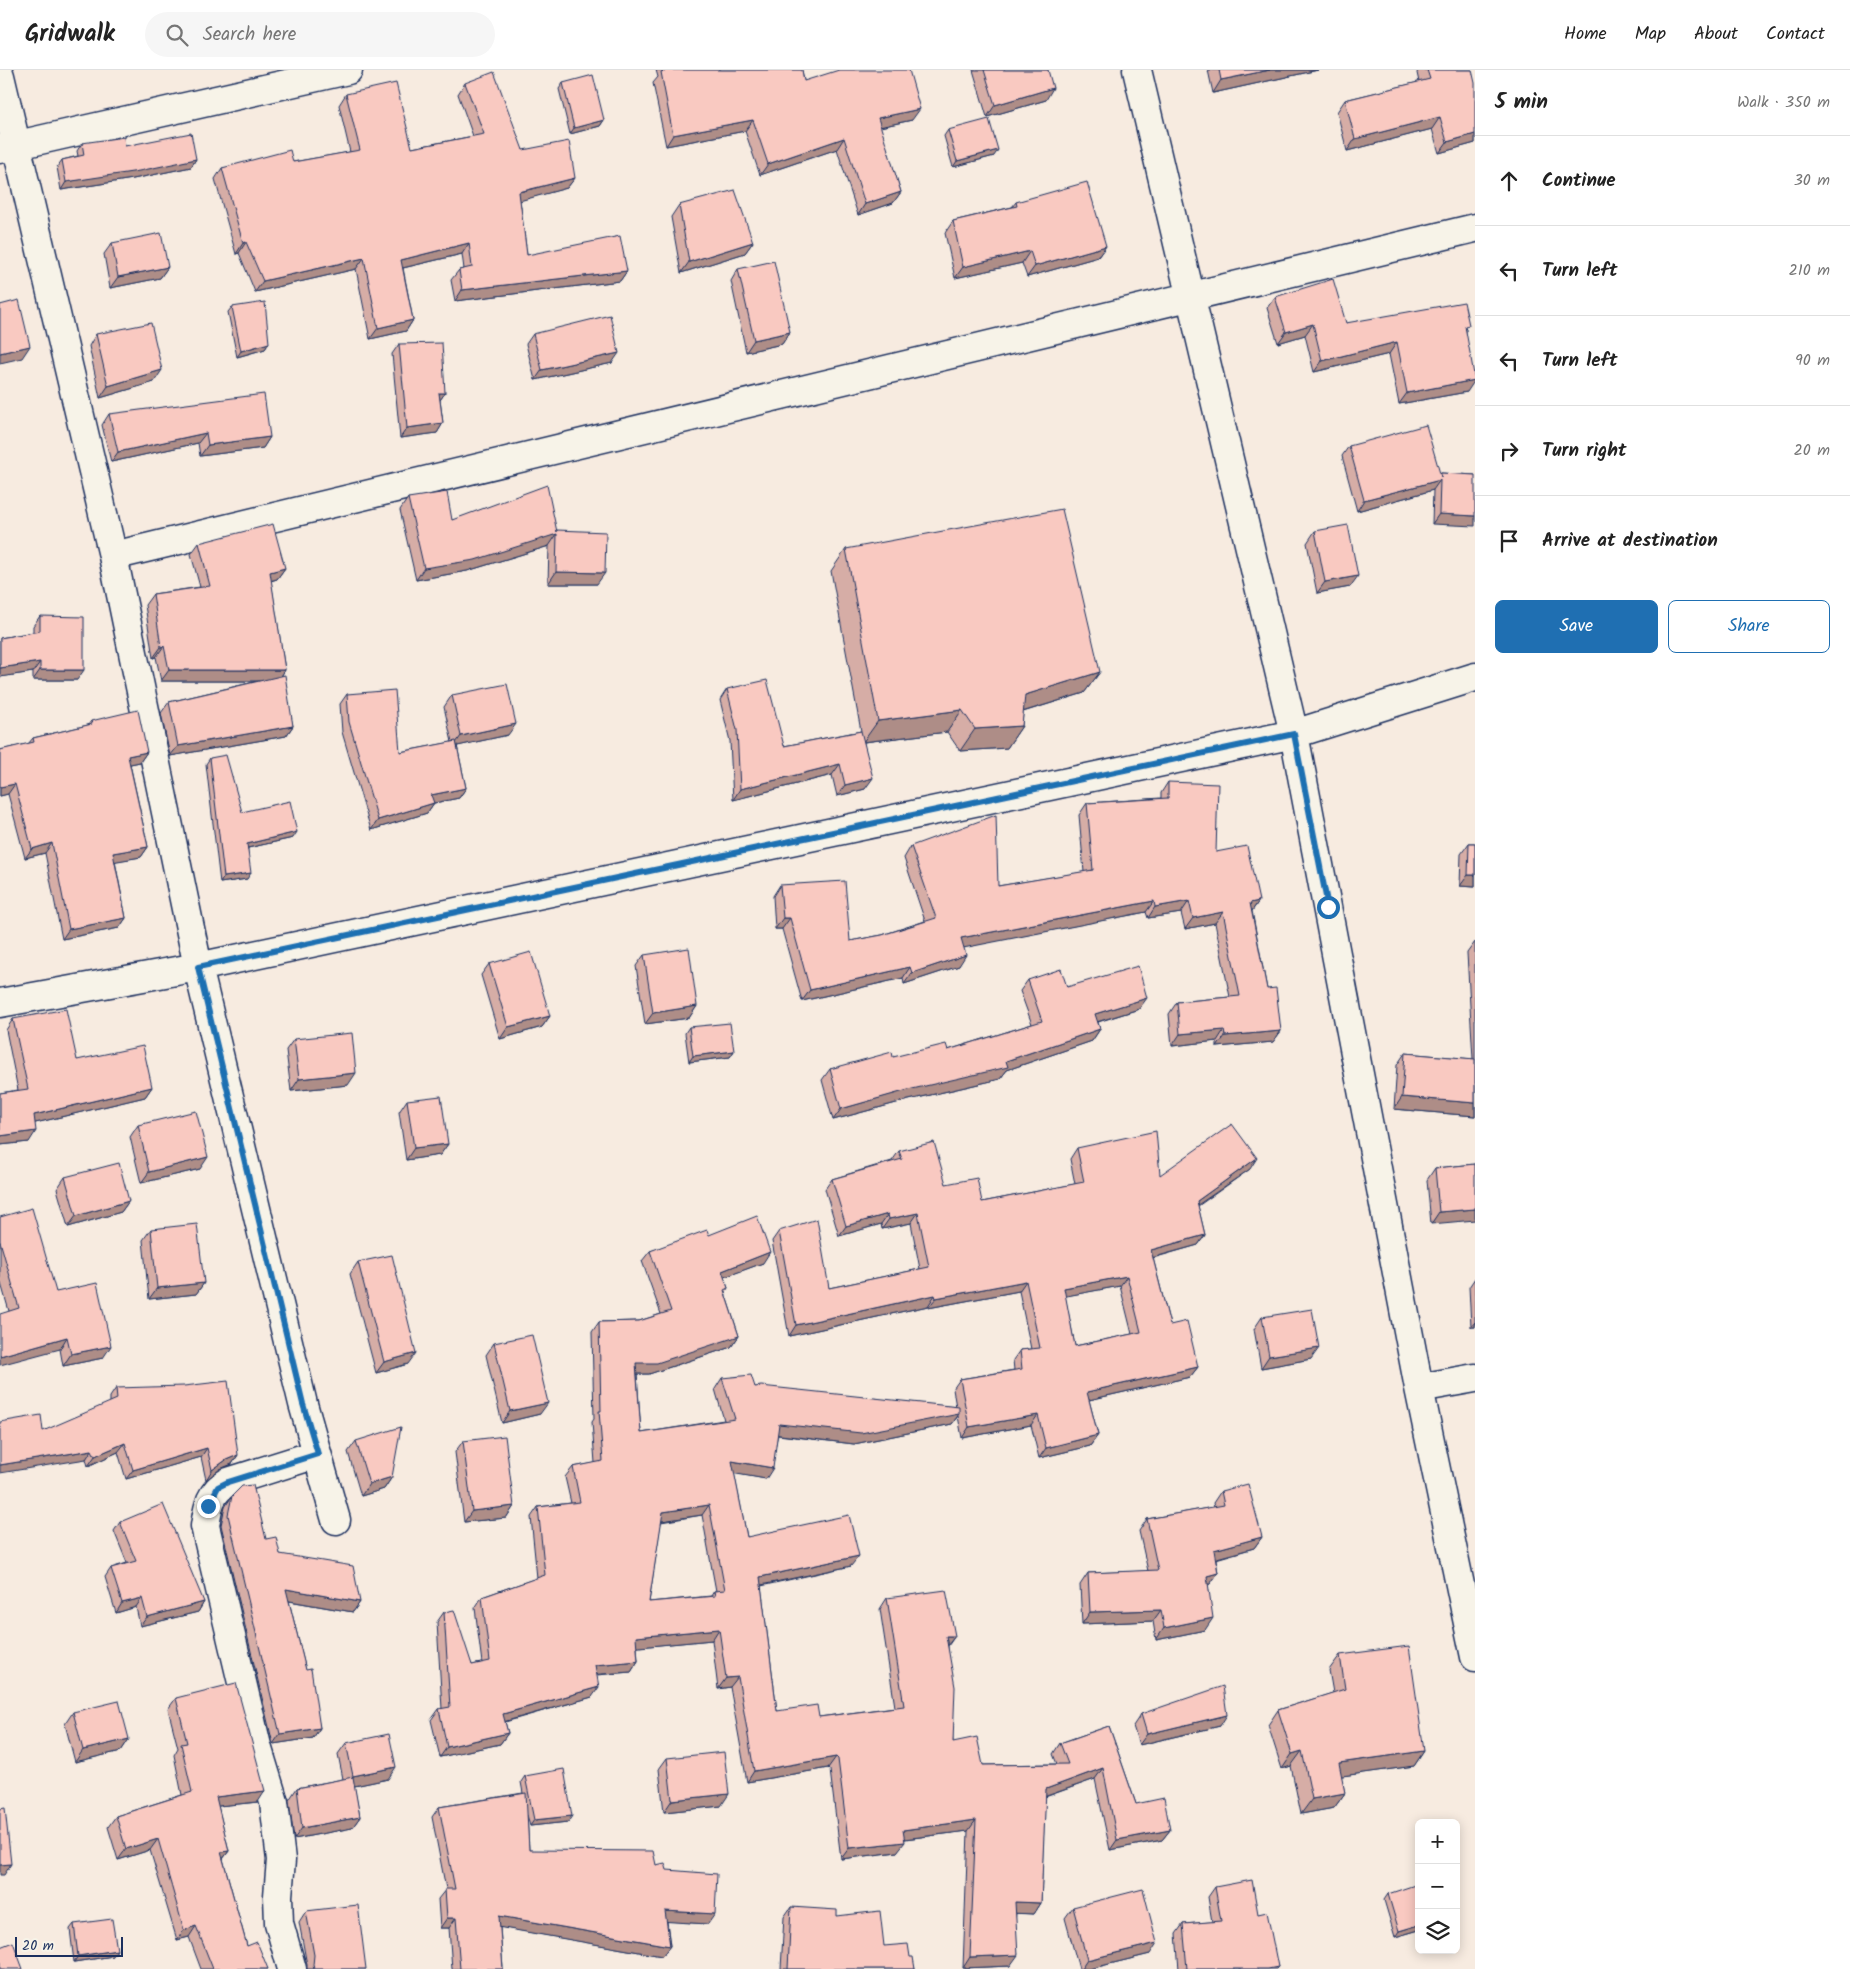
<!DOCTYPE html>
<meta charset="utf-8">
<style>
:root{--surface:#fff;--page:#f6f6f6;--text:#222;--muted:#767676;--line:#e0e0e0;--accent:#1f6fb2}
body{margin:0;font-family:Kalam,sans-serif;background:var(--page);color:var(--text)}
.controls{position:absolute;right:15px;bottom:15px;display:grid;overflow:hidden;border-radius:8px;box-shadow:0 2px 12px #0003}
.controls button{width:45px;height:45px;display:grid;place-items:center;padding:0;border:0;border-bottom:1px solid var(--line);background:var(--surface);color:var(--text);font:25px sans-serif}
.scale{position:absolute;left:15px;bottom:12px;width:108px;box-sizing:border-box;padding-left:5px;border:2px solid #1b2f5e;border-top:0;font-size:14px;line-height:18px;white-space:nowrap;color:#1b2f5e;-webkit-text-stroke:4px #f7f3e8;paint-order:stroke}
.stop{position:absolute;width:15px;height:15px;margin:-11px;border:4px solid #1f6fb2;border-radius:50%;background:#fff}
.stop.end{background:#1f6fb2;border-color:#fff;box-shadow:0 1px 5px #0008}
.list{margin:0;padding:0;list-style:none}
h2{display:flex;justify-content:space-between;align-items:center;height:65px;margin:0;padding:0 20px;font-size:21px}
h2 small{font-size:16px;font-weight:400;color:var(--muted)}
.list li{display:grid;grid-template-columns:32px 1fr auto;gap:15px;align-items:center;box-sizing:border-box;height:90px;padding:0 20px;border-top:1px solid var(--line)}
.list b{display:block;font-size:19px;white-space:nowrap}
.list em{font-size:16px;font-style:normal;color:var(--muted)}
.actions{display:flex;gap:10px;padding:15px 20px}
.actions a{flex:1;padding:11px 0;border:1px solid var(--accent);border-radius:8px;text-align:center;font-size:18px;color:var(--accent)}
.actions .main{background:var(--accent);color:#fff}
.icon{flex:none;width:28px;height:28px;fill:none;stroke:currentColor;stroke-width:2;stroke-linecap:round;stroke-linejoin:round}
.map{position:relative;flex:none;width:1475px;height:1899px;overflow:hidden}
header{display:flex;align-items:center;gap:30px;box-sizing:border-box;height:70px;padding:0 25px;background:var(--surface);border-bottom:1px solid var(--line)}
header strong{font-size:24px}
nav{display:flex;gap:28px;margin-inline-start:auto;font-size:18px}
.search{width:350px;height:45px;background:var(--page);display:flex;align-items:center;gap:12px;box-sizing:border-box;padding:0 18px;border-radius:28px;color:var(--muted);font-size:19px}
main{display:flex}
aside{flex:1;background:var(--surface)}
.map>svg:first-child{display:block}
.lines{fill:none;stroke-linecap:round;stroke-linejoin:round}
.minor-casing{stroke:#1b2f5e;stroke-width:31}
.minor{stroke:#f7f3e8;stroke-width:28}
.wall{fill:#d6ada6;stroke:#1b2f5e;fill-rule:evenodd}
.shaded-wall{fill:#ae8d87;stroke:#1b2f5e}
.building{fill:#f9c9c1;stroke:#1b2f5e;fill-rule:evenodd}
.route{stroke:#1f6fb2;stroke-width:6}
</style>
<header>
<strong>Gridwalk</strong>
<div class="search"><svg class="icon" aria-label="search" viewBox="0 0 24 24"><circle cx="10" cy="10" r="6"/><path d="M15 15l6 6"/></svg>Search here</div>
<nav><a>Home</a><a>Map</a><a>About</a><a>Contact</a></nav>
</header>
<main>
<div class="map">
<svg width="1475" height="1899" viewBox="0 0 1475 1899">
<rect width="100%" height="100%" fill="#f7ebe0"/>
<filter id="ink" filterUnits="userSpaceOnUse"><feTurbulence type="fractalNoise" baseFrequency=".02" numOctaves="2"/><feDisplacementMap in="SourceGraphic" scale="10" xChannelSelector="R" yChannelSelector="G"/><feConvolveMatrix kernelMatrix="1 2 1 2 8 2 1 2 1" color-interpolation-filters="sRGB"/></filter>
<g filter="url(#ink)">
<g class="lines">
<!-- minor casing -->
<g class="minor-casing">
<path id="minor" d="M1137 0 1294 664 1419 1318 1475 1587
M0 6 113 486 198 897 303 1334 336 1450
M0 79 348 0
M113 486 1475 158
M0 933 198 897 1294 664 1475 607
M1419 1318 1475 1308
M292 1899 279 1853 278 1826 281 1790 274 1732 257 1676 205 1456C208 1436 210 1422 228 1412L317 1384"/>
</g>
<!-- minor -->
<use href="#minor" class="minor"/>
</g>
<!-- wall -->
<path class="wall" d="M656 0H802L804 11 912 50 880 57 901 122 893 133 858 145 837 79 760 105 745 61 666 76 653 13 658 7Z
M973 0H1048L1046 30 987 47Z
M1208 0H1318L1213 23Z
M1418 0H1472L1475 73 1439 83 1432 59 1347 81 1337 42 1345 30 1419 12 1417 3Z
M465 13 523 80 575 108 567 118 520 130 527 185 627 201 620 211 455 231 451 210 459 200 464 199 462 184 403 198 413 250 406 261 370 269 356 199 255 222 239 183 236 184 215 109 222 98 293 92 350 82 339 35 346 24 412 78 473 66 458 24Z
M563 13 604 50 600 56 570 64 559 19Z
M948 60 994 86 953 97 944 66Z
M82 73 125 76 196 89 191 97 133 109 61 120 57 97 62 90 78 86 77 81Z
M1016 132 1106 176 1098 187 1027 207 1022 193 955 208 945 163 953 151 1012 137Z
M679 135 753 172 745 183 681 203 671 147Z
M112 173 168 197 160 208 110 218 104 184Z
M738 199 790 262 782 274 746 282 731 211Z
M1275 227 1346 253 1466 259 1467 322 1399 334 1389 284 1314 302 1305 265 1278 273 1267 238Z
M232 237 269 273 265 279 237 287 228 242Z
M96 264 154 312 100 328 89 276Z
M533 264 612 293 535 310 526 274Z
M399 274 445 323 440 330 443 353 437 363 400 368 392 284Z
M109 344 270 367 263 378 200 386 198 373 111 392 102 355Z
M1349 376 1440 404 1441 403 1475 405 1432 454 1433 420 1357 441 1342 386Z
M408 428 452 450 557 461 597 514H548L549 476 467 501 416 510 400 440Z
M1315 461 1350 517 1317 523 1307 473Z
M199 473 285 498 277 509 271 511 285 600 281 606 293 656 286 666 170 686 161 643 169 632 258 611H161L156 587 153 588 145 535 153 524 200 517 191 484Z
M846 479 1100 602 1084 623 1023 642 1022 656 1007 678 960 681 947 662 864 672 865 719 837 726 832 705 733 730 730 671 720 630 727 619 784 676 861 661 831 501Z
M40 546 77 610H33V602L0 607V568L33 562V556Z
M347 624 400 682 452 672 444 637 452 625 508 665 457 676 466 718 459 728 434 733 427 743 371 760 342 662 340 634Z
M91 651 147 682 140 692 130 694 148 777 141 787 115 791 126 848 119 858 62 869 45 783 25 788 8 724 0 726V680L28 674 33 668 88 655Z
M210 688 242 742 293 768 248 778 247 809 220 813 206 694Z
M1168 712 1216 782 1259 831 1252 841 1267 919 1281 961 1273 972 1217 977V971L1172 976 1169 944 1177 932 1230 927 1215 853 1185 859 1181 843 1148 848 1146 842 964 877 959 896 904 914 903 908 802 931 782 859H775L773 826 780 815 850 871 882 865 925 851 904 788 911 776 998 816 1084 802 1079 745 1087 733 1161 728V723Z
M1469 773H1475V817L1460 816 1461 784Z
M1475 872V1046L1394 1039 1397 995 1405 983 1473 989 1467 883Z
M644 885 697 936 689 948 645 954 636 896Z
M489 894 550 946 542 957 500 969 481 905Z
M1028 910 1067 917 1139 939 1098 952 1100 959 1092 971 1007 1000 1000 1009 900 1032 833 1050 822 1010 830 999 893 987 948 980 1032 954 1020 921Z
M13 949 77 990 152 1017 145 1027 35 1053 29 1072 0 1075V1023L18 1020 6 960Z
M689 957 734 981 730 987 689 992 685 963Z
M294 969 348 1015 291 1021 286 980Z
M407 1030 448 1074 440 1085 406 1090 399 1042Z
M138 1055 200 1099 141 1113 130 1067Z
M1077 1078 1160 1105 1250 1099 1198 1136 1205 1165 1198 1175 1153 1188 1170 1255 1198 1297 1190 1307 1089 1330 1098 1365 1090 1376 1039 1388 1031 1355 962 1368 958 1346 952 1354 854 1374 778 1365 766 1409 734 1403 747 1467 851 1496 761 1516 777 1641 819 1647 895 1637 880 1539 887 1528 955 1566 948 1576 953 1672 983 1695 1057 1694 1053 1684 1060 1673 1109 1656 1136 1734 1170 1760 1162 1770 1110 1780 1095 1709 1045 1727 1041 1833 1034 1844 1016 1843 1010 1896 963 1898 968 1761 905 1769 897 1782 841 1789 830 1700 828 1698 747 1712 730 1617 718 1619 712 1570 637 1577 638 1591 631 1602 597 1605 592 1627 505 1652 508 1663 500 1674 440 1687 431 1650 439 1639H442L437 1552 444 1542 472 1595 482 1593 475 1538 482 1527 537 1508 531 1447 538 1437 571 1433 565 1407 573 1397 595 1393 592 1352 594 1349 592 1262 599 1252 639 1251 661 1244 642 1191 650 1181 709 1165 763 1193 724 1207 728 1218 725 1223 739 1266 731 1277 649 1304H637L641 1363 724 1350 715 1319 722 1308 755 1317 956 1337 953 1319 960 1309 1014 1300 1013 1290 1020 1280 1031 1279 1019 1221 928 1238V1236L789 1266 772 1171 779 1161 829 1218 920 1199 911 1153 882 1159 881 1154 839 1166 825 1119 832 1109 892 1091 899 1081 946 1114 982 1132 1075 1114 1070 1089ZM1120 1216 1132 1264 1075 1276 1065 1226ZM702 1445 716 1521H714L711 1526 649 1532 661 1452Z
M1475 1094 1431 1154 1427 1110 1435 1098Z
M65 1107 129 1131 121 1142 68 1157 57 1119Z
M0 1147 56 1222 103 1288 63 1296 60 1279 9 1241 0 1210Z
M151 1159 204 1213 196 1224 149 1229 143 1170Z
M358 1192 408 1294 376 1303 350 1204Z
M1475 1208V1257H1471L1469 1217Z
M1262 1247 1311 1289 1261 1298 1254 1259Z
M494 1273 540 1344 502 1353 486 1285Z
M116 1318 238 1385 232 1394 220 1399 206 1410 201 1387 126 1409 118 1382 88 1396 86 1389 110 1332V1327Z
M356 1371 392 1407 384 1419 361 1426 348 1382Z
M463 1371 514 1436 506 1448 464 1452 455 1382Z
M1221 1421 1262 1467 1254 1478 1216 1489 1218 1503 1210 1514 1208 1515 1205 1560 1156 1570 1153 1551 1082 1554 1080 1515 1088 1503 1148 1501 1139 1461 1147 1449 1214 1437 1213 1433Z
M232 1426 266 1469 280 1484 360 1532 353 1542 289 1531 320 1658 313 1668 273 1674 221 1455 225 1437Z
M120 1452 204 1532 198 1542 140 1556 136 1537 116 1543 105 1507 111 1498 127 1493 114 1461Z
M1340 1585 1424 1681 1414 1696 1341 1706 1345 1723 1334 1738 1301 1744 1291 1696 1282 1699 1268 1655 1278 1640 1333 1623 1329 1600Z
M176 1628 258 1732 218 1736 229 1781 223 1789 247 1876 268 1899H201L189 1867 177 1870 150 1780 118 1790 108 1757 116 1746 182 1725 174 1685 178 1678 168 1639Z
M73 1642 129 1669 121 1681 75 1692 65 1654Z
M1141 1644 1220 1656 1139 1675 1133 1656Z
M346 1673 388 1709 354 1716 360 1747 352 1758 294 1769 289 1730 297 1718 343 1709 338 1684Z
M667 1688 721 1736 664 1742 659 1699Z
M525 1706 568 1752 530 1756 527 1745 529 1780 656 1795 667 1800 708 1854 667 1851 670 1876 662 1886 500 1857 503 1899H452L449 1858H440L438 1829 446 1819 432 1747 439 1737 523 1723 521 1712Z
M1215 1817 1258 1844 1278 1897 1276 1899H1179L1176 1864 1183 1854 1212 1852 1208 1827Z
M1419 1818V1860L1395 1867 1384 1830 1388 1824Z
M791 1837 837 1846 884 1876 910 1887 915 1899H781L784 1847Z
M1073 1837 1150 1884 1089 1899H1079L1065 1848Z
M306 1841 366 1899H307V1895L299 1852Z
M74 1854 117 1880 113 1886 74 1892 70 1859Z"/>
<!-- shaded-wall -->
<path class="shaded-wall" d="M1270 0H1318L1213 23 1221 10Z
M1053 18 1046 30 987 47 995 35Z
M920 39 912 50 870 59 878 48Z
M1440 47 1432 59 1347 81 1355 69Z
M604 50 600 56 570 64 574 58Z
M753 50 745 61 666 76 673 65Z
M1475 64V73L1439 83 1447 72Z
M844 68 837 79 760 105 768 94Z
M998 80 994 86 953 97 957 91Z
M196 89 191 97 133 109 61 120 66 112Z
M575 108 567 118 512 133 519 122Z
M901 122 893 133 858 145 865 134Z
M246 172 239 183 236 184 243 173Z
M753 172 745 183 681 203 689 192Z
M469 173 462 184 394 200 401 190Z
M1106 176 1098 187 1027 207 1035 196Z
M1030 181 1022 193 955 208 963 197Z
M364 188 356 199 255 222 263 211Z
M168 197 160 208 110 218 118 207Z
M627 201 620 211 455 231 462 220Z
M413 250 406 261 370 269 378 258Z
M1313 254 1305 265 1278 273 1286 262Z
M790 262 782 274 746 282 754 270Z
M1397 272 1389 284 1314 302 1322 291Z
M269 273 265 279 237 287 241 281Z
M30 276 22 288 0 293V283Z
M619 283 612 293 535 310 542 300Z
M162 300 154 312 100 328 108 316Z
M1475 310 1467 322 1399 334 1407 323Z
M439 323H445L438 333Z
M443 353 437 363 400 368 407 358Z
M206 363 198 373 111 392 118 382Z
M270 367 263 378 200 386 208 375Z
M1440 410 1433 420 1357 441 1364 430Z
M1439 444 1475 446V456L1432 454Z
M557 464 549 476 467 501 416 510 424 498Z
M285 498 277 509 262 513 270 502Z
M556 502 605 503 597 514H548Z
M1358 506 1350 517 1317 523 1325 512Z
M164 576 156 587 153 588 161 577Z
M40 592 33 602 0 607V598Z
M40 600H84L77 610H33Z
M169 600H285L278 611H161Z
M1100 602 1084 623 1009 646 1025 625Z
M962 640 947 662 863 672 878 651Z
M516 654 508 665 453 677 461 666Z
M293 656 286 666 170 686 178 676Z
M1022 656 1007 678 960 681 975 659Z
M147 682 140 692 121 696 128 686Z
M840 694 832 705 733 730 740 719Z
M873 708 865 719 837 726 845 715Z
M15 714 8 724 0 726V717Z
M466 718 459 728 424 735 431 725Z
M434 733 427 743 371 760 378 750Z
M297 762 293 768 243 779 247 774Z
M52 773 45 783 25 788 32 779Z
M148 777 141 787 106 793 113 783Z
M251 803 247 809 220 813 224 807Z
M1468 805H1475V817L1460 816Z
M1154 831 1146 842 953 880 961 868Z
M1189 831 1181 843 1148 848 1155 837Z
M1259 831 1251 842 1250 833Z
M1223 842 1215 853 1185 859 1193 848Z
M126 848 119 858 62 869 69 859Z
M783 848H790L782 859H775Z
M966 885 959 896 904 914 912 903Z
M910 897 903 908 802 931 810 920Z
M1147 928 1139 939 1087 955 1095 944Z
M697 936 689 948 645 954 653 943Z
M550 946 542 957 500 969 508 957Z
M1100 959 1092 971 1007 1000 1000 1009 900 1032 833 1050 841 1039 1006 991Z
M1224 960 1217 971 1172 976 1180 964Z
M1281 961 1273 972 1217 977 1225 966Z
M734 981 730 987 689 992 693 986Z
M356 1003 348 1015 291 1021 299 1009Z
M152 1017 145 1027 27 1055 34 1045Z
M1402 1027 1475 1033V1046L1394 1039Z
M36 1061 29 1072 0 1075V1066Z
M448 1074 440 1085 406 1090 414 1078Z
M208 1087 200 1099 141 1113 149 1102Z
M1257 1088 1250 1099 1189 1141 1197 1131Z
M129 1131 121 1142 68 1157 76 1146Z
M1475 1139V1150L1431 1154 1439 1142Z
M918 1143 911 1153 882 1159 889 1149Z
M888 1144 881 1154 839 1166 846 1156Z
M1205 1165 1198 1175 1144 1190 1151 1180Z
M770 1182 763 1193 714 1211 722 1201Z
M1127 1206 1120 1216 1056 1228 1064 1218Z
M1026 1211 1019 1221 928 1238 936 1228Z
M204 1213 196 1224 149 1229 157 1218Z
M935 1225 928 1236 789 1266 796 1255Z
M1475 1252V1257H1471Z
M739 1266 731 1277 649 1304H629L636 1293Z
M67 1267 60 1279 0 1295V1286Z
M111 1276 103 1288 63 1296 71 1284Z
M1319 1278 1311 1289 1261 1298 1269 1286Z
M416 1283 408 1294 376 1303 384 1292Z
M1198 1297 1190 1307 1080 1332 1087 1322Z
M548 1333 540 1344 502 1353 510 1341Z
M959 1344 952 1354 854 1374 772 1364 779 1354Z
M1038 1345 1031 1355 962 1368 969 1357Z
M1098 1365 1090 1376 1039 1388 1046 1378Z
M125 1373 118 1382 88 1396 95 1386Z
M207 1378 201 1387 126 1409 133 1400Z
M92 1380 86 1389 0 1403V1395Z
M238 1385 232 1394 220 1399 206 1410 212 1400 226 1390Z
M732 1391 773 1398 766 1409 725 1402Z
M392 1407 384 1419 361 1426 369 1414Z
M709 1435 702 1445 655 1452 663 1442Z
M514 1436 506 1448 464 1452 472 1441Z
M1262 1467 1254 1478 1206 1491 1214 1480Z
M859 1486 851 1496 752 1517 760 1507Z
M1218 1503 1210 1514 1199 1517 1207 1506Z
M286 1519 360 1532 353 1542 278 1529Z
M142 1528 136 1537 116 1543 122 1533Z
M204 1532 198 1542 140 1556 147 1547Z
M1161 1540 1153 1551 1082 1554 1090 1542Z
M1213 1548 1205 1560 1156 1570 1164 1558Z
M719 1559 712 1570 629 1578 636 1567Z
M946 1566H955L947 1576Z
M638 1591 631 1602 588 1605 595 1595Z
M738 1607 730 1617 718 1619 726 1608Z
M599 1617 592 1627 496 1654 503 1644Z
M1227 1645 1220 1656 1139 1675 1147 1664Z
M320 1658 313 1668 273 1674 280 1664Z
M508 1663 500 1674 440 1687 447 1677Z
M129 1669 121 1681 75 1692 83 1680Z
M1302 1681 1291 1696 1282 1699 1292 1684Z
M1424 1681 1414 1696 1328 1708 1339 1693Z
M836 1687 828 1698 747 1712 754 1701Z
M396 1697 388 1709 345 1718 353 1706Z
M1103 1698 1095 1709 1038 1729 1046 1719Z
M265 1721 258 1732 209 1737 216 1727Z
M1345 1723 1334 1738 1301 1744 1312 1729Z
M729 1724 721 1736 664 1742 672 1730Z
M572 1746 568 1752 530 1756 534 1750Z
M360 1747 352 1758 294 1769 302 1758Z
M976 1750 968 1761 896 1770 903 1760Z
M1170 1760 1162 1770 1110 1780 1117 1770Z
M158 1769 150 1780 118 1790 126 1779Z
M905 1772 897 1782 841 1789 849 1778Z
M229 1781 221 1791V1782Z
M11 1794 4 1805H0V1795Z
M1015 1832 1041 1833 1034 1844 1008 1843Z
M665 1841 715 1844 708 1854 658 1851Z
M499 1846 670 1876 662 1886 492 1856Z
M447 1848H456L449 1858H440Z
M1419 1855V1860L1395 1867 1399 1861Z
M196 1856 189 1867 177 1870 184 1860Z
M1157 1873 1150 1884 1089 1899H1081L1087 1890Z
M117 1880 113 1886 74 1892 78 1886Z
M1018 1885 1010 1896 963 1898 970 1887Z"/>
<!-- building -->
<path class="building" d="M667 0H802L804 11 839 0H909L920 39 878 48 901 122 865 134 844 68 768 94 753 50 673 65 661 2Z
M984 0H1048L1053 18 995 35Z
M1219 0H1270L1221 10Z
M1427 0H1472L1475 13V64L1447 72 1440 47 1355 69 1345 30 1430 9Z
M494 2 523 80 569 71 575 108 519 122 527 185 620 166 627 201 462 220 459 200 472 197 469 173 401 190 413 250 378 258 364 188 263 211 246 172 243 173 222 98 290 80 293 92 360 80 346 24 396 13 412 78 484 64 465 13Z
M593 5 604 50 574 58 563 13Z
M989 49 998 80 957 91 948 60Z
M191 63 196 89 139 101 66 112 62 90 84 85 82 73 124 67 125 76Z
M1087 112 1106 176 1035 196 1030 181 963 197 953 151 1017 136 1016 132Z
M735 120 753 172 689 192 679 135Z
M161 163 168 197 118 207 112 173Z
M774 191 790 262 754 270 738 199Z
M1333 209 1346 253 1464 232 1469 255 1465 256 1475 310 1407 323 1397 272 1322 291 1313 254 1286 262 1275 227Z
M19 230 30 276 0 283V235Z
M265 232 269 273 241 281 232 237Z
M610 245 619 283 542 300 533 264Z
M151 253 162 300 108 316 96 264Z
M442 273 445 323H439L443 353 407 358 399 274Z
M264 324 270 367 208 375 206 363 118 382 109 344Z
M1426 355 1441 407V403L1475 405V446L1439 444 1440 410 1364 430 1349 376Z
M547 415 557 462V460L606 462 605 503 556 502 557 464 475 490 424 498 408 428 447 422 452 450Z
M1062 439 1100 602 1025 625 1022 656 975 659 962 640 878 651 846 479Z
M273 454 285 498 270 502 285 600H169L164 576 161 577 153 524 210 516 199 473Z
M1348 455 1358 506 1325 512 1315 461Z
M40 546 84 547V600H40V592L0 598V568L40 561Z
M285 605 293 656 178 676 169 632Z
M767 610 784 676 861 661 873 708 845 715 840 694 740 719 737 660 727 619Z
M507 614 516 654 461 666 452 625Z
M395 620 400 682 456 671 466 718 431 725 434 733 378 750 349 652 347 624Z
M138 640 147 682 128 686 148 777 113 783 126 848 69 859 52 773 32 779 15 714 0 717V680L34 672 33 668 92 654 91 651Z
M226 685 242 742 290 731 297 762 247 774 251 803 224 807 210 688Z
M1168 712 1218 714 1216 782 1247 776 1259 831 1250 833 1267 919 1276 918 1281 961 1225 966 1224 960 1180 964 1177 932 1240 926 1223 842 1193 848 1189 831 1155 837 1154 831 961 868 966 885 912 903 910 897 810 920 790 848H783L780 815 845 811 850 871 882 865 936 848 911 776 996 745 998 816 1093 800 1087 733 1168 728Z
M1469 773H1475V805H1468Z
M689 878 697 936 653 943 644 885Z
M531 882 550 946 508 957 489 894Z
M1138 896 1147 928 1095 944 1100 959 1006 991 1008 997 908 1020 841 1039 830 999 892 982 893 987 946 974 948 980 1042 951 1028 910 1061 899 1067 917Z
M66 939 77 990 143 976 152 1017 34 1045 36 1061 0 1066V1023L28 1019 13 949Z
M730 953 734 981 693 986 689 957Z
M352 963 356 1003 299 1009 294 969Z
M1405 983 1475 989V1033L1402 1027Z
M441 1026 448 1074 414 1078 407 1030Z
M196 1041 208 1087 149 1102 138 1055Z
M1232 1054 1257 1088 1197 1131 1205 1165 1151 1180 1170 1255 1187 1251 1198 1297 1087 1322 1098 1365 1046 1378 1038 1345 969 1357 960 1309 1022 1299 1020 1280 1040 1278 1026 1211 936 1228 935 1225 796 1255 779 1161 817 1149 829 1218 929 1197 918 1143 889 1149 888 1144 846 1156 832 1109 902 1089 899 1081 934 1072 946 1114 977 1108 982 1132 1084 1112 1077 1078 1156 1061 1160 1105ZM1127 1206 1141 1262 1075 1276 1064 1218Z
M119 1093 129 1131 76 1146 65 1107Z
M1475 1094V1139L1439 1142 1435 1098Z
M32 1138 56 1222 97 1213 111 1276 71 1284 67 1267 0 1286V1244L19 1238 0 1171V1147Z
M757 1146 770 1182 722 1201 728 1218 724 1220 739 1266 657 1293H636L641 1363 735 1349 722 1308 751 1305 755 1317 761 1316 959 1337V1344L861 1363 779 1354 773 1398 732 1391 747 1467 849 1445 859 1486 760 1507 777 1641 817 1635 819 1647 904 1636 887 1528 946 1520 955 1566H946L955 1617 953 1672 977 1667 983 1695 1068 1694 1060 1673 1109 1656 1136 1734 1164 1728 1170 1760 1117 1770 1103 1698 1046 1719 1041 1833 1015 1832 1018 1885 970 1887 976 1750 903 1760 905 1772 849 1778 838 1689 836 1687 754 1701 738 1607 726 1608 719 1559 636 1567 638 1591 595 1595 599 1617 503 1644 508 1663 447 1677 439 1639 450 1637 444 1542 454 1540 472 1595 490 1591 482 1527 545 1505 538 1437 580 1432 573 1397 603 1391 599 1341H601L599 1252 639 1251 671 1241 650 1181 707 1160 709 1165ZM709 1435 725 1520 714 1521 715 1526 649 1532 663 1442Z
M197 1154 204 1213 157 1218 151 1159Z
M392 1185 416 1283 384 1292 358 1192Z
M1312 1239 1319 1278 1269 1286 1262 1247Z
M532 1265 548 1333 510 1341 494 1273Z
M228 1311 238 1385 226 1390 212 1400 207 1378 133 1400 125 1373 95 1386 92 1380 0 1395V1352L41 1345 43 1361 117 1329 116 1318 184 1316Z
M401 1357 392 1407 369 1414 356 1371Z
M505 1366 514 1436 472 1441 463 1371Z
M1248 1414 1262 1467 1214 1480 1218 1503 1207 1506 1213 1548 1164 1558 1161 1540 1090 1542 1088 1503 1158 1500 1147 1449 1224 1435 1221 1421Z
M253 1415 266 1469 276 1467 280 1484 353 1496 360 1532 286 1519 306 1600 311 1599 320 1658 280 1664 228 1445 232 1426 242 1416Z
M163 1434 204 1532 147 1547 142 1528 122 1533 111 1498 136 1491 120 1452Z
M1409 1576 1424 1681 1339 1693 1345 1723 1312 1729 1302 1681 1292 1684 1278 1640 1345 1619 1340 1585Z
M236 1613 265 1721 216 1727 229 1781 221 1782 247 1876 257 1872 268 1899H213L196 1856 184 1860 158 1769 126 1779 116 1746 192 1722 181 1674 187 1673 176 1628Z
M1223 1616 1227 1645 1147 1664 1141 1644Z
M119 1631 129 1669 83 1680 73 1642Z
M389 1664 396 1697 353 1706 346 1673Z
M724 1682 729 1724 672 1730 667 1688Z
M564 1699 572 1746 534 1750 525 1706Z
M353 1707 360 1747 302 1758 297 1718Z
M526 1723 529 1780 653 1781 656 1795 665 1793 667 1800 717 1804 715 1844 665 1841 670 1876 499 1846 503 1899H460L456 1848H447L445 1819H455L439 1737Z
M5 1738 11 1794 0 1795V1739Z
M1252 1810 1258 1844 1267 1842 1278 1897 1268 1899H1187L1183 1854 1221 1851 1215 1817Z
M1418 1814 1419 1818V1855L1399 1861 1388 1824Z
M1143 1819 1157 1873 1087 1890 1073 1837Z
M358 1835 366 1899H314L313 1895 314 1885 306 1841Z
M791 1837 837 1840V1846L880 1841 884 1876 908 1874 910 1887H913L915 1899H788Z
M112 1849 117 1880 78 1886 74 1854Z
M13 1872 23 1899H0V1877Z"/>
</g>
<g class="lines" filter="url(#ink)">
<!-- route -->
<path class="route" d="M208 1436 218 1417 228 1412 318 1384 303 1334 198 897 1294 664 1328 837"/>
</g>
</svg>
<div class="controls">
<button>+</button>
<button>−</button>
<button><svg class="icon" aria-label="layers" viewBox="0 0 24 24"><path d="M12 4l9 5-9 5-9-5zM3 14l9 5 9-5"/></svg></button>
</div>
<div class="scale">20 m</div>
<div class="stop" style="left:1328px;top:837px"></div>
<div class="stop end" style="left:208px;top:1436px"></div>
</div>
<aside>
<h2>5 min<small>Walk · 350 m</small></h2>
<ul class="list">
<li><svg class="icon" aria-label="ahead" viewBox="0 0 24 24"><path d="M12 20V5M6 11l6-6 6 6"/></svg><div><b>Continue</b></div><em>30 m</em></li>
<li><svg class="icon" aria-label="left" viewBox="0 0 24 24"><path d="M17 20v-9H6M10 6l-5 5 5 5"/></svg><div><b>Turn left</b></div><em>210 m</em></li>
<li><svg class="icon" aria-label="left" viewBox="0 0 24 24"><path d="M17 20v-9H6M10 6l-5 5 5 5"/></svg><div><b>Turn left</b></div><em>90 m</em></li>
<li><svg class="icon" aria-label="right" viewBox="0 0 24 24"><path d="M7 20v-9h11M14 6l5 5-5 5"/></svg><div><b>Turn right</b></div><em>20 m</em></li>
<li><svg class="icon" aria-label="arrive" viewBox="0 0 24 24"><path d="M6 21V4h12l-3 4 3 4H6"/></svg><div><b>Arrive at destination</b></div></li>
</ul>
<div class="actions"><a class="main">Save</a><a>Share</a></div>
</aside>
</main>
